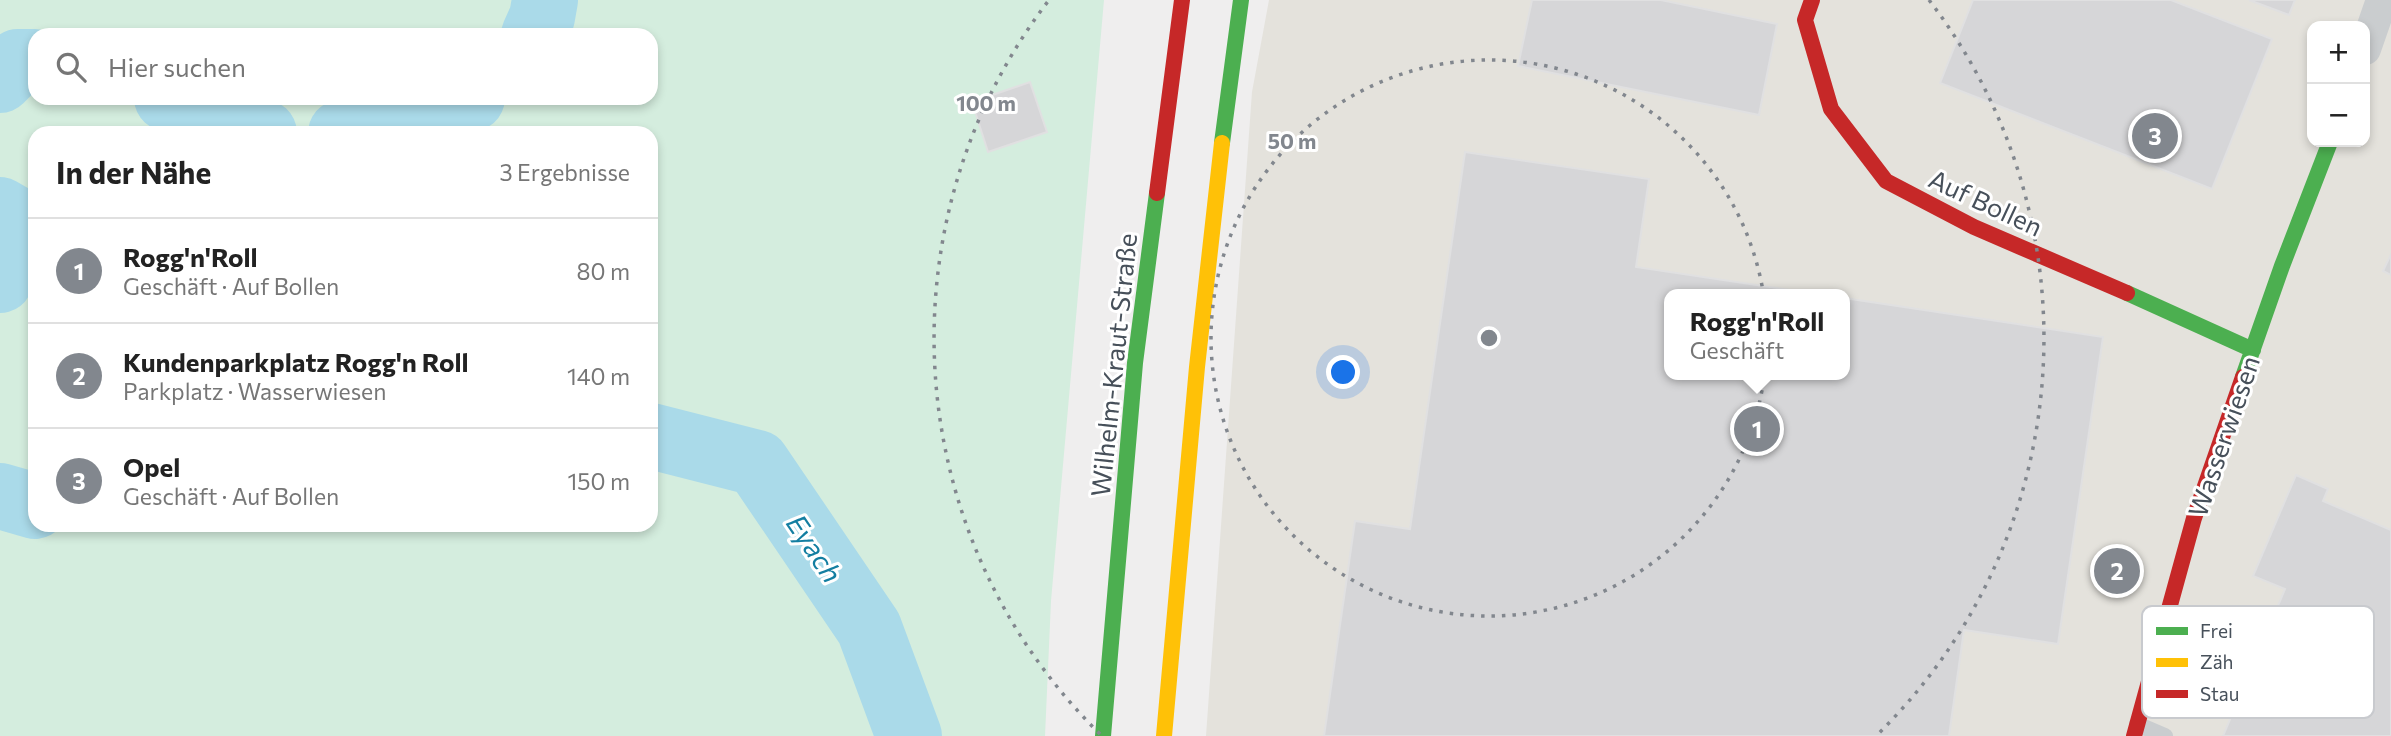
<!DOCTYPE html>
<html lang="de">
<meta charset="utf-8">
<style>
:root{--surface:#fff;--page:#f6f6f6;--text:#222;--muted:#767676;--line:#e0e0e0;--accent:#82878e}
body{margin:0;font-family:Commissioner,sans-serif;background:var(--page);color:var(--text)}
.controls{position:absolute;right:21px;top:21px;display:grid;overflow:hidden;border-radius:14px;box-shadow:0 4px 10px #0003}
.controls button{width:63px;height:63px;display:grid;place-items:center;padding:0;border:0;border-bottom:2px solid var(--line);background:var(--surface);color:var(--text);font:35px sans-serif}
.you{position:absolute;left:1344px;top:373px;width:24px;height:24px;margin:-18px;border:5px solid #fff;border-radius:50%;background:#1a73e8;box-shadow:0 0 0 10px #1a73e833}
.badge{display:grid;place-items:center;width:46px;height:46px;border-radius:50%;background:var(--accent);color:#fff;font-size:23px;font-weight:700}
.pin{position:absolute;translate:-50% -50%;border:4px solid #fff;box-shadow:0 2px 7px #0006}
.popup{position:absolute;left:1664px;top:289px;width:186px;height:91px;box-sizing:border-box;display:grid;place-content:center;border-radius:14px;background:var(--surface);filter:drop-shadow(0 2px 5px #0005);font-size:23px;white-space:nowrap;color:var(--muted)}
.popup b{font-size:26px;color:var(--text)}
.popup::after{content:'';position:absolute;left:50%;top:100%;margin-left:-14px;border:14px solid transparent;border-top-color:var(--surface)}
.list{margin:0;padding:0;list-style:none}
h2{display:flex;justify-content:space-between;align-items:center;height:91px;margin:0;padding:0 28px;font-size:30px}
h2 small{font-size:23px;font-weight:400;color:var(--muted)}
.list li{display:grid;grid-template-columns:46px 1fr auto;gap:21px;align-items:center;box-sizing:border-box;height:105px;padding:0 28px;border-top:2px solid var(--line)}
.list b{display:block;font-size:26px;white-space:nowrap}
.list p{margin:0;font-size:23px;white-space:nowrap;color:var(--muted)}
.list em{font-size:23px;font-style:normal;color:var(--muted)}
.icon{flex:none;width:38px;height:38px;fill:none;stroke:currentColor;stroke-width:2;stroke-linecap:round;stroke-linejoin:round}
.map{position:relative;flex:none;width:2391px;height:736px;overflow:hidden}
.search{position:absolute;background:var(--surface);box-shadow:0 4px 10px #0003;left:28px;top:28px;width:630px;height:77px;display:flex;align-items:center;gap:18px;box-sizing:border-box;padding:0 24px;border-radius:21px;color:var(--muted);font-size:26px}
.panel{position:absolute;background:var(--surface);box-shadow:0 4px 10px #0003;left:28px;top:126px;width:630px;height:406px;border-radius:21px}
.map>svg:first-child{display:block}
.commercial{fill:#e4e2dc;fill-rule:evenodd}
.green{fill:#d4edde;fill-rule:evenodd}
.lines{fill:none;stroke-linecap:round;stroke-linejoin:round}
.river{stroke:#aadae9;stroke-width:66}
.building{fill:#d6d6d8;stroke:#e0e0e1;stroke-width:2}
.lane{stroke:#cacdcf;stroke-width:16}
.street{stroke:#cacdcf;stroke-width:32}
.fast{stroke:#4caf50;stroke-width:16}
.slow{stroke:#ffc107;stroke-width:16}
.jam{stroke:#c62828;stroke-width:16}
.ring{fill:none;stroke:#82878e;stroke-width:3.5;stroke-dasharray:3.5 7}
.labels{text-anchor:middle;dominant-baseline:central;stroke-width:6;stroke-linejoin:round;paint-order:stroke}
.street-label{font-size:26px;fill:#47505a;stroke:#fff}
.water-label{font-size:28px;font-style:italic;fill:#137ea1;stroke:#fff}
.key{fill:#fff;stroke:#c8cace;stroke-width:2}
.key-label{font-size:19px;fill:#47505a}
.centre{fill:#82878e;stroke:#fff;stroke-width:3.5}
.ring-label{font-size:21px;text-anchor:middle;font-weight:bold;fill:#82878e;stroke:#fff;stroke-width:6;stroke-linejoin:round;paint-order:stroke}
</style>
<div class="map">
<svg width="2391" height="736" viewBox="0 0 2391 736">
<rect width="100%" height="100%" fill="#efeeee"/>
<!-- commercial -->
<path class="commercial" d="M1269 0H2391V736H1206L1252 92ZM2312 26H2365V142H2312ZM1670 294H1844V375H1670Z"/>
<!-- green -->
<path class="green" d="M0 0H1104L1051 601 1045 736H0ZM35 35H651V98H35ZM35 133H651V525H35Z"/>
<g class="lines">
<!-- river -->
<path class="river" d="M534 35 542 17 545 0
M0 80 18 62H35
M167 98 264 133
M341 133 389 120 438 118 472 98
M0 210 19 221 9 264 0 280
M651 436 757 463 869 628 909 736
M0 496 35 506"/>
</g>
<!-- building -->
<path class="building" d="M1532 0H1661L1777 24 1759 115 1518 66Z
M1973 0H2171L2272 39 2212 189 1940 83Z
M2249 0H2295L2289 15Z
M1030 82 1047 132 988 152 972 102Z
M1465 152 1649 179 1636 267 1817 294H1670V375H1844V298L2103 337 2058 644 1964 630 1949 736H1324L1355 521 1410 529Z
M2391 254V275L2383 271Z
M2296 475 2328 489 2323 501 2391 530V736H2223L2285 589 2253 576Z"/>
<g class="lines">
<!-- lane -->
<path class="lane" d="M2137 724 2165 736"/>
<!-- street -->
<path class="street" d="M2365 49 2382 0"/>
<!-- fast -->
<path class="fast" d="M1222 143 1241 0
M2127 293 2253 350
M2243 377 2282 266 2330 142
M1103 736 1135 363 1157 193"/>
<!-- slow -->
<path class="slow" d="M1164 736 1197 367 1222 143"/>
<!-- jam -->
<path class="jam" d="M1812 0 1805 20 1831 109 1886 181 1974 227 2127 293
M1157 193 1182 0
M2134 736 2194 518 2243 377"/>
</g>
<!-- distance rings -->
<g class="ring">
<circle cx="1489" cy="338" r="278"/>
<path d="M1100 734A555 555 0 0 1 1049 0M1929 0A555 555 0 0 1 1878 734"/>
</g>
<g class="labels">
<!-- street labels -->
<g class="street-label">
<text transform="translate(1986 202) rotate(25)">Auf Bollen</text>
<text transform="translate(1113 365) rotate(-84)">Wilhelm-Kraut-Straße</text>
<text transform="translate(2223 436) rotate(-71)">Wasserwiesen</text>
</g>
<!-- water labels -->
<g class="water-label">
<text transform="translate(815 548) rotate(56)">Eyach</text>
</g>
</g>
<!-- legend -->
<rect x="2142" y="606" width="232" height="112" rx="10" class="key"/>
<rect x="2156" y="627" width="32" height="8" fill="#4caf50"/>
<rect x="2156" y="658" width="32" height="9" fill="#ffc107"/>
<rect x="2156" y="690" width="32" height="8" fill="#c62828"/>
<g class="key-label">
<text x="2200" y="638">Frei</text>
<text x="2200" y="669">Zäh</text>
<text x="2200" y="701">Stau</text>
</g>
<circle cx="1489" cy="338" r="10" class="centre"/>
<g class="ring-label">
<text x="986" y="111">100 m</text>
<text x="1292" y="149">50 m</text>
</g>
</svg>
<div class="controls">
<button>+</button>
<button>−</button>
</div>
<div class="you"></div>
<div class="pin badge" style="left:1757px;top:429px">1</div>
<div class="popup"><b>Rogg'n'Roll</b>Geschäft</div>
<div class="pin badge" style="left:2117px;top:571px">2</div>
<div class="pin badge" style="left:2155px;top:136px">3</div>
<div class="search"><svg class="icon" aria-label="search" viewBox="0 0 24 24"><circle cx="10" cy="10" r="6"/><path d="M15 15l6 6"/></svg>Hier suchen</div>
<section class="panel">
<h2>In der Nähe<small>3 Ergebnisse</small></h2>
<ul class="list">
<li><span class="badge">1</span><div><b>Rogg'n'Roll</b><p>Geschäft · Auf Bollen</p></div><em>80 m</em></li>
<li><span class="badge">2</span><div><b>Kundenparkplatz Rogg'n Roll</b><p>Parkplatz · Wasserwiesen</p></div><em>140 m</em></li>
<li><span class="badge">3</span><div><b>Opel</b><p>Geschäft · Auf Bollen</p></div><em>150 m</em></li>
</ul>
</section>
</div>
